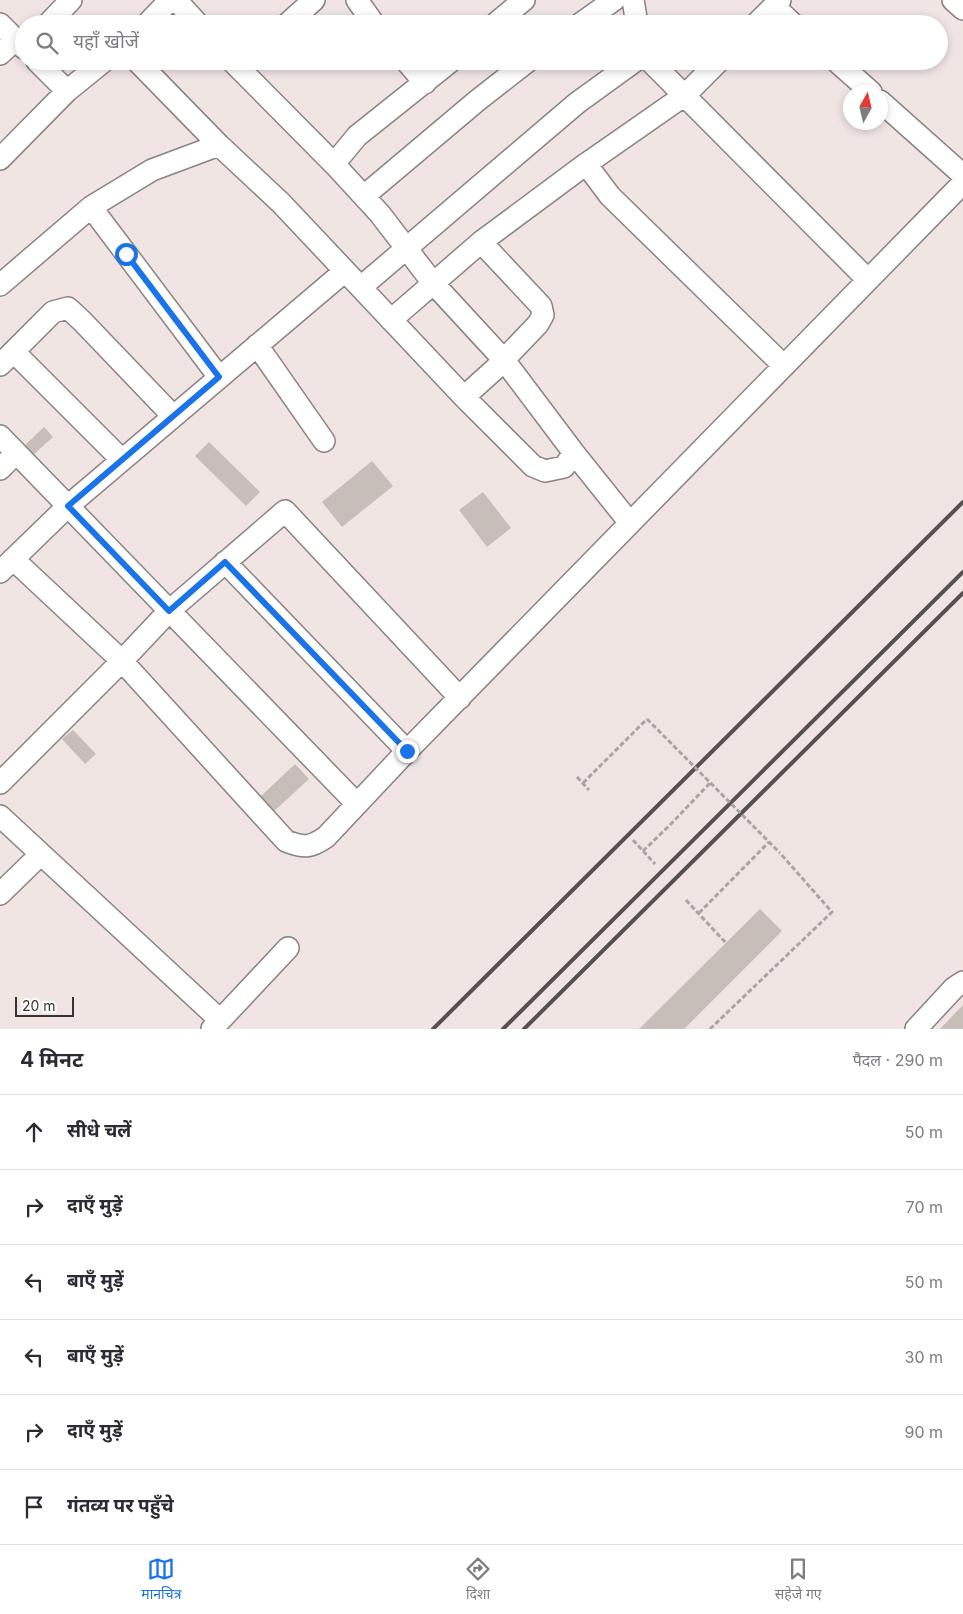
<!DOCTYPE html>
<html lang="hi">
<meta charset="utf-8">
<style>
:root{--surface:#fff;--page:#f2f2f3;--text:#2b2b33;--muted:#7c7c81;--line:#e1e1e2;--accent:#1a73e8}
body{margin:0;font-family:Inter,"Noto Sans Devanagari",sans-serif;background:var(--page);color:var(--text)}
.compass{position:absolute;left:843px;top:85px;width:45px;height:45px;border-radius:50%;background:var(--surface);box-shadow:0 2px 8px #0003;rotate:8deg}
.scale{position:absolute;left:15px;bottom:12px;width:59px;box-sizing:border-box;padding-left:5px;border:2px solid #373333;border-top:0;font-size:14px;line-height:18px;white-space:nowrap;color:#373333;-webkit-text-stroke:4px #fff;paint-order:stroke}
.stop{position:absolute;width:15px;height:15px;margin:-11px;border:4px solid #1a73e8;border-radius:50%;background:#fff}
.stop.end{background:#1a73e8;border-color:#fff;box-shadow:0 1px 5px #0008}
.list{margin:0;padding:0;list-style:none}
h2{display:flex;justify-content:space-between;align-items:center;height:65px;margin:0;padding:0 20px;font-size:21px}
h2 small{font-size:16px;font-weight:400;color:var(--muted)}
.list li{display:grid;grid-template-columns:32px 1fr auto;gap:15px;align-items:center;box-sizing:border-box;height:75px;padding:0 20px;border-top:1px solid var(--line)}
.list b{display:block;font-size:19px;white-space:nowrap}
.list em{font-size:16px;font-style:normal;color:var(--muted)}
.icon{flex:none;width:28px;height:28px;fill:none;stroke:currentColor;stroke-width:2;stroke-linecap:round;stroke-linejoin:round}
.map{position:relative;flex:none;width:963px;height:1029px;overflow:hidden}
.search{position:absolute;background:var(--surface);box-shadow:0 2px 8px #0003;left:15px;right:15px;top:15px;height:55px;display:flex;align-items:center;gap:12px;box-sizing:border-box;padding:0 18px;border-radius:28px;color:var(--muted);font-size:19px}
.sheet{height:515px;background:var(--surface)}
nav{display:flex;justify-content:space-around;align-items:center;box-sizing:border-box;height:70px;border-top:1px solid var(--line);background:var(--surface);font-size:14px;color:var(--muted)}
nav a{display:grid;justify-items:center;gap:2px}
nav .on{color:var(--accent)}
.map>svg:first-child{display:block}
.building{fill:#c7bdb9}
.lines{fill:none;stroke-linecap:round;stroke-linejoin:round}
.minor-casing{stroke:#8c8281;stroke-width:24}
.path{stroke:#aca3a3;stroke-width:3;stroke-dasharray:5 2.5;stroke-linecap:butt}
.minor{stroke:#fff;stroke-width:21}
.rail{stroke:#565150;stroke-width:4}
.path-bridge{stroke:#aca3a3;stroke-width:3;stroke-dasharray:5 2.5;stroke-linecap:butt}
.route{stroke:#1a73e8;stroke-width:6}
</style>
<div class="map">
<svg width="963" height="1029" viewBox="0 0 963 1029">
<rect width="100%" height="100%" fill="#f1e5e4"/>
<!-- building -->
<path class="building" d="M44 427 53 437 32 456 23 447Z
M209 442 260 492 246 506 195 456Z
M372 461 393 486 342 527 322 502Z
M483 492 511 528 487 547 459 510Z
M73 730 96 754 85 764 62 739Z
M295 764 309 779 273 812 260 797Z
M760 909 782 931 684 1029H639Z
M963 1005V1029H940Z"/>
<g class="lines">
<!-- minor casing -->
<g class="minor-casing">
<path id="minor" d="M176 0 198 24
M357 0 374 24
M633 0 637 24
M953 0 963 9
M774 6 793 24
M0 24 24 48
M48 24 71 0
M147 24 170 0
M287 24 314 0
M495 24 524 0
M580 24 614 0
M756 24 780 0
M0 54 15 40
M37 61 67 91
M137 61 219 145 281 203 464 397 533 466 545 471 564 467 574 453 504 360 433 283 380 214 334 164 232 61
M406 61 425 83
M650 61 868 280
M836 61 871 92
M880 101 963 175
M0 159 67 91 104 61
M334 164 357 136 451 61
M586 164 610 196 784 366
M364 196 478 100 528 61
M91 207 219 377
M0 285 91 207 152 170 219 145
M361 287 577 103 635 61
M391 320 481 242 586 164 685 95 719 61
M257 345 324 441
M14 352 122 460
M0 365 53 312 68 308 82 321 173 416
M464 397 495 369 538 324 543 315 541 306 481 242
M0 436 356 803
M574 453 630 523
M0 469 16 453
M13 559 122 661 286 841C304 848 310 848 326 837L407 751 963 183
M225 562 407 751
M0 572 68 506 345 271
M0 783 122 661 169 611 285 511 460 698
M0 816 220 1020
M0 894 41 854
M212 1029 288 948
M916 1029 954 988 963 982"/>
</g>
<!-- path -->
<path class="path" d="M577 777 589 790
M583 783 647 719
M633 840 655 864
M643 851 670 825 710 783
M686 900 726 943
M699 913 769 842
M710 1029 832 912 780 853"/>
<!-- minor -->
<use href="#minor" class="minor"/>
<!-- rail -->
<path class="rail" d="M433 1029 963 502
M503 1029 963 572
M524 1029 963 593"/>
<!-- path-bridge -->
<path class="path-bridge" d="M647 719 780 853"/>
</g>
<g class="lines">
<!-- route -->
<path class="route" d="M126 254 219 377 68 506 169 611 225 562 407 751"/>
</g>
</svg>
<svg class="compass" viewBox="-18 -18 36 36"><path d="M0-13l5 13h-10z" fill="#e53935"/><path d="M0 13l5-13h-10z" fill="#7c7c81"/></svg>
<div class="scale">20 m</div>
<div class="stop" style="left:126px;top:254px"></div>
<div class="stop end" style="left:407px;top:751px"></div>
<div class="search"><svg class="icon" aria-label="search" viewBox="0 0 24 24"><circle cx="10" cy="10" r="6"/><path d="M15 15l6 6"/></svg>यहाँ खोजें</div>
</div>
<section class="sheet">
<h2>4 मिनट<small>पैदल · 290 m</small></h2>
<ul class="list">
<li><svg class="icon" aria-label="ahead" viewBox="0 0 24 24"><path d="M12 20V5M6 11l6-6 6 6"/></svg><div><b>सीधे चलें</b></div><em>50 m</em></li>
<li><svg class="icon" aria-label="right" viewBox="0 0 24 24"><path d="M7 20v-9h11M14 6l5 5-5 5"/></svg><div><b>दाएँ मुड़ें</b></div><em>70 m</em></li>
<li><svg class="icon" aria-label="left" viewBox="0 0 24 24"><path d="M17 20v-9H6M10 6l-5 5 5 5"/></svg><div><b>बाएँ मुड़ें</b></div><em>50 m</em></li>
<li><svg class="icon" aria-label="left" viewBox="0 0 24 24"><path d="M17 20v-9H6M10 6l-5 5 5 5"/></svg><div><b>बाएँ मुड़ें</b></div><em>30 m</em></li>
<li><svg class="icon" aria-label="right" viewBox="0 0 24 24"><path d="M7 20v-9h11M14 6l5 5-5 5"/></svg><div><b>दाएँ मुड़ें</b></div><em>90 m</em></li>
<li><svg class="icon" aria-label="arrive" viewBox="0 0 24 24"><path d="M6 21V4h12l-3 4 3 4H6"/></svg><div><b>गंतव्य पर पहुँचे</b></div></li>
</ul>
</section>
<nav>
<a class="on"><svg class="icon" aria-label="map" viewBox="0 0 24 24"><path d="M3 6l6-2 6 2 6-2v14l-6 2-6-2-6 2zM9 4v14M15 6v14"/></svg>मानचित्र</a>
<a><svg class="icon" aria-label="directions" viewBox="0 0 24 24"><path d="M12 3l9 9-9 9-9-9zM9 14v-3h6M13 9l2 2-2 2"/></svg>दिशा</a>
<a><svg class="icon" aria-label="saved" viewBox="0 0 24 24"><path d="M7 4h10v16l-5-4-5 4z"/></svg>सहेजे गए</a>
</nav>
